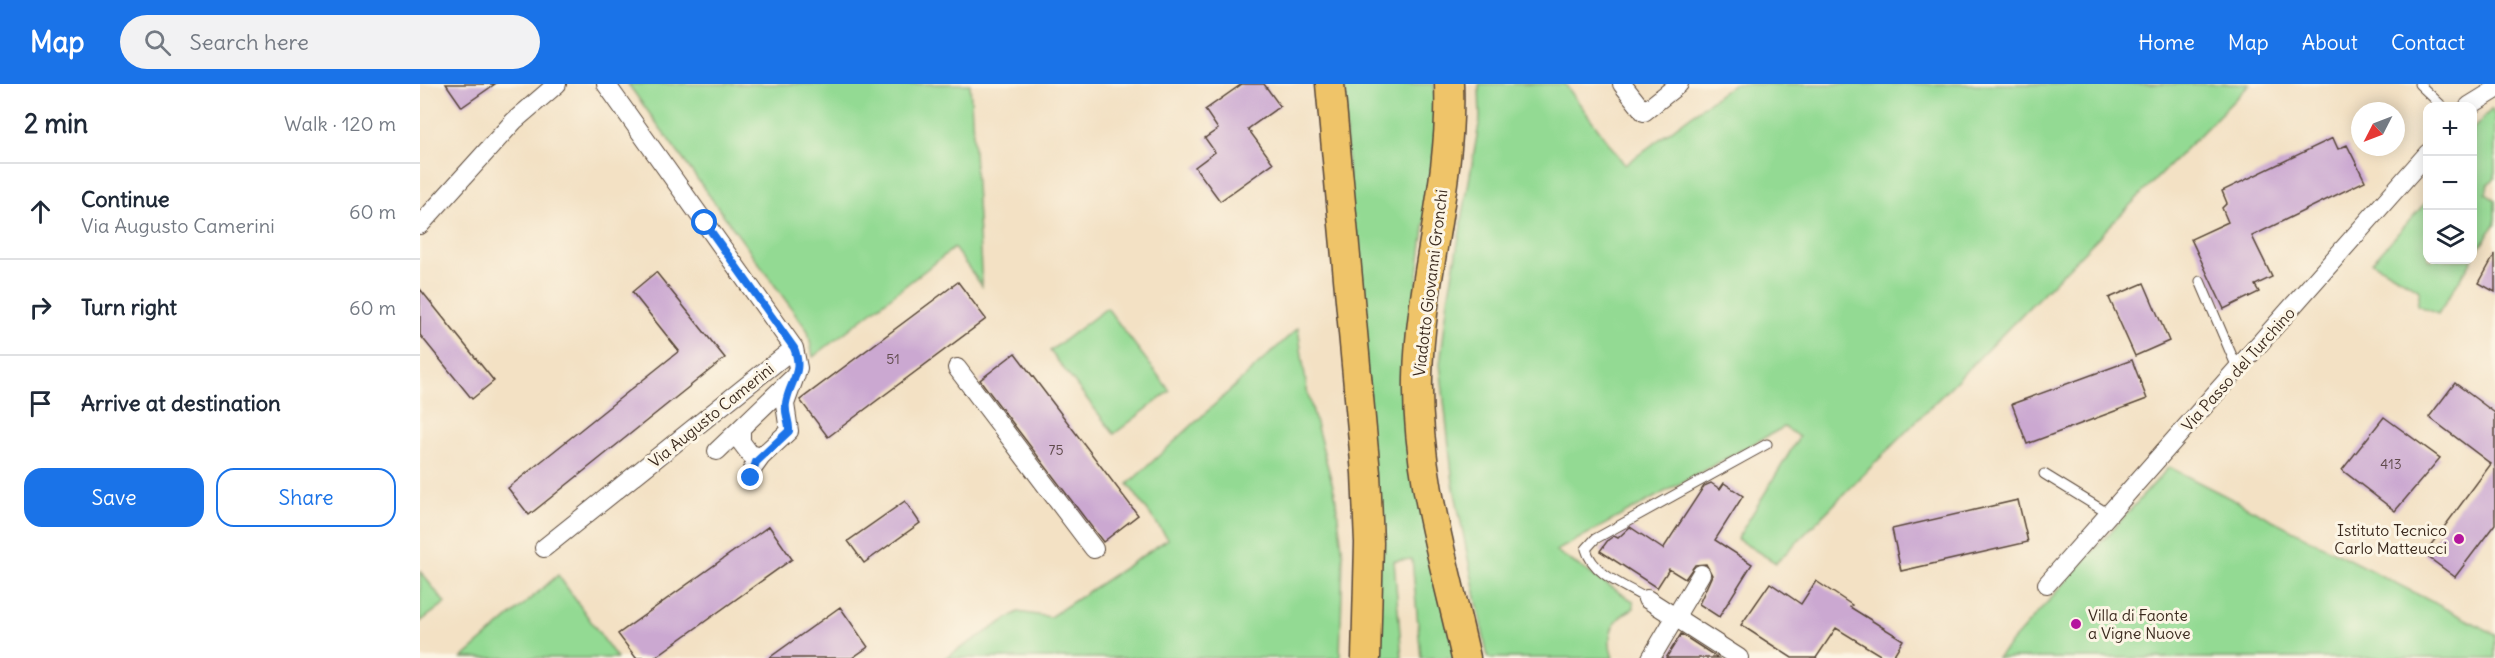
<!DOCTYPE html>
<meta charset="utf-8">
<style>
:root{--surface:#fff;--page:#f2f2f3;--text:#1f2937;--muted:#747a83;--line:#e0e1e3;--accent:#1a73e8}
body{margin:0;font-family:Delius,sans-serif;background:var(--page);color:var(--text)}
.controls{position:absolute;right:18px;top:18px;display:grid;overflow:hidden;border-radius:12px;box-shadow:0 3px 15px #0003}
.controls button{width:54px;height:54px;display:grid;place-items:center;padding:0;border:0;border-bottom:2px solid var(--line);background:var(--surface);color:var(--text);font:30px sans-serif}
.compass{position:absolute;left:1931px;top:18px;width:54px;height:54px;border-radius:50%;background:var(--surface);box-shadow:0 3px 15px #0003;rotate:228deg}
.stop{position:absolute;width:18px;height:18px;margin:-14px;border:4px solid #1a73e8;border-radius:50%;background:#fff}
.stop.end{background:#1a73e8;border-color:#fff;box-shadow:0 2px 6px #0008}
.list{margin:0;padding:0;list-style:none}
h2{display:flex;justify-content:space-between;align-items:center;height:78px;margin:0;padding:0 24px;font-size:26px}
h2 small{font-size:20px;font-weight:400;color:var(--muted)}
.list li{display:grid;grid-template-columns:39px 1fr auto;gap:18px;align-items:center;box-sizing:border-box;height:96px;padding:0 24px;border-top:2px solid var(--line)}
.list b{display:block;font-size:22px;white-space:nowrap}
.list p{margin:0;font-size:20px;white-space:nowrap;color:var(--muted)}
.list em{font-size:20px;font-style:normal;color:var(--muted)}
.actions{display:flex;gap:12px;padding:18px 24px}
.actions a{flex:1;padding:14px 0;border:2px solid var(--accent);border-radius:18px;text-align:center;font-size:21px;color:var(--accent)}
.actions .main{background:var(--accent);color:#fff}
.icon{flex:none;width:33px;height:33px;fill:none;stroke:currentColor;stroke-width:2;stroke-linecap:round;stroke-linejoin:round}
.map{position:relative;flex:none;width:2075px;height:574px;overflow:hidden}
header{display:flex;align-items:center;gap:36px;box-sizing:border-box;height:84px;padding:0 30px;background:var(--accent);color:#fff}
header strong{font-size:28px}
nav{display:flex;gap:33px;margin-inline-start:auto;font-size:21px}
.search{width:420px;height:54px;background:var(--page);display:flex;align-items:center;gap:15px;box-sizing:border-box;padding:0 21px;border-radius:33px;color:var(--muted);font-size:22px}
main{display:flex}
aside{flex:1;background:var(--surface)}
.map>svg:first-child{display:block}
.green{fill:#93da93;stroke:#678258;stroke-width:1.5}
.building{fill:#cba8d1}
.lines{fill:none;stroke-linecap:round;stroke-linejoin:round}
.lane-casing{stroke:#574537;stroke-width:11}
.street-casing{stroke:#574537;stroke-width:20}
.primary-casing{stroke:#574537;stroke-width:31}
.lane{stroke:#fff;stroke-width:9}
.street{stroke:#fff;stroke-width:18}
.primary{stroke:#efc469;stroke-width:28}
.route{stroke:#1a73e8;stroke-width:8}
.poi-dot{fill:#b5179e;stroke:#fcf5e5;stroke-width:2}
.labels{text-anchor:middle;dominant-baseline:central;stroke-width:6;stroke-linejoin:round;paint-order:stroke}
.number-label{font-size:14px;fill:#5f4a4b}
.street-label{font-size:16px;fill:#3b2a1e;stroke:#fcf5e5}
.poi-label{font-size:16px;fill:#3b2a1e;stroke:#fcf5e5;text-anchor:end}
</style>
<header>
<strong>Map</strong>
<div class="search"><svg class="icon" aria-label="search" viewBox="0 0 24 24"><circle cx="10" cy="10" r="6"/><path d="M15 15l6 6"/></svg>Search here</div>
<nav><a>Home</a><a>Map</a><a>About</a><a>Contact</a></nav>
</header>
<main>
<aside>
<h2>2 min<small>Walk · 120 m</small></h2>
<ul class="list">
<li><svg class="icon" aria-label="ahead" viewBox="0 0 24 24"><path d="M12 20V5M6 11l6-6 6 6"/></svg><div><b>Continue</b><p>Via Augusto Camerini</p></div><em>60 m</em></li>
<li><svg class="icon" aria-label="right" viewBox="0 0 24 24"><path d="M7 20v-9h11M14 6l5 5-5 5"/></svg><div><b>Turn right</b></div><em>60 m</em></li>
<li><svg class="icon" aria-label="arrive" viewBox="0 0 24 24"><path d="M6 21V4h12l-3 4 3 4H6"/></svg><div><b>Arrive at destination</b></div></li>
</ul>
<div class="actions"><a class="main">Save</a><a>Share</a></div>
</aside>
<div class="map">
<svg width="2075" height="574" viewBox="0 0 2075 574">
<rect width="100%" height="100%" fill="#fcf5e5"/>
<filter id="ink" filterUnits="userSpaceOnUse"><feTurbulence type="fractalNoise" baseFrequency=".0167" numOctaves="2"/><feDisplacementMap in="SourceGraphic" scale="12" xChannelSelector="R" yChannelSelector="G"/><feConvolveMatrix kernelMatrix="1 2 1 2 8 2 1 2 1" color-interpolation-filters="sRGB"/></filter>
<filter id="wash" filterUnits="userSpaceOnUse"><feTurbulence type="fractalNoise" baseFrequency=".008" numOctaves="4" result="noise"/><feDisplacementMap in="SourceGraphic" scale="24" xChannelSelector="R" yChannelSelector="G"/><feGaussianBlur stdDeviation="1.35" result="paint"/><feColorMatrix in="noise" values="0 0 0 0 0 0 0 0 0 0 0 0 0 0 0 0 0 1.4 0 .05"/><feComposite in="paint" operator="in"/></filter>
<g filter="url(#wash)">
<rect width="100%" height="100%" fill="#f3e1c4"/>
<!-- green -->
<path class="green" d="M208 0H550L562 202 534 164 393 273 388 247Z
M925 0H1014L1018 35 994 222 1036 574H1001L992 475 974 477 982 574H956L925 37Z
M1059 0H1145L1205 81 1313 0H1830L1356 479 1317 455 1379 353 1364 343 1136 467 1213 517 1214 524C1192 535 1185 550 1193 574H1068L1033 399 1020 280 1028 215 1060 35Z
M2072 25 2075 33V94L2068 100 2066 110 2075 116V140L2052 175 2053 45Z
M2007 117 2008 176H2052L2018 230 1997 221 2000 206 1952 178Z
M687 224 750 307 694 350 630 267Z
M878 244 887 306 915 410 923 471 920 574H525L598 528 630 533 748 455 708 400Z
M1749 383 2075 550V574H1577Z
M0 487 25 519 0 538Z
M138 491 197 574H42Z"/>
<g id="blocks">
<!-- building -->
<path class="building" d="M26 0H75L42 23Z
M822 0H844L860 22 828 45 853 79 800 117 775 83 795 68 785 54 798 45 785 26Z
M1913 54 1918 65 1927 61 1945 97 1832 152 1852 193 1835 201 1839 208 1804 225 1771 155 1808 138 1802 124 1807 119 1802 107Z
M2075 170V208L2059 199Z
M236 188 305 274 109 431 88 404 259 267 212 208Z
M538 198 566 235 408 353 380 316Z
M1724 199 1749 257 1715 272 1689 214Z
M0 205 74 297 52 315 0 251Z
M595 269 718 431 683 458 560 296Z
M1712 276 1727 315 1607 360 1592 320Z
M2035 299 2075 329V440L2035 493 2004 470 2071 380 2009 333Z
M1964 333 2020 374 1975 427 1922 386Z
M1291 399 1300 405 1304 399 1323 412 1295 456 1332 480 1299 533 1279 520 1292 491 1286 480 1275 481 1265 495 1249 485 1237 504 1180 467 1188 456 1194 452 1198 454 1210 443 1243 465 1284 402Z
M1598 416 1608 458 1481 487 1472 445Z
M485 417 500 439 444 479 428 457Z
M349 442 372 475 234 574H216L198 550Z
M1396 497 1432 521 1430 523 1483 556 1472 574H1465L1416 544 1396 574H1372L1321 541 1350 499 1381 520Z
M420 523 448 563 432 574H349Z
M1261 550 1298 574H1246Z"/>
</g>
</g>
<g filter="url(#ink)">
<use href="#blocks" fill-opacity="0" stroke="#574537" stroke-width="1.5"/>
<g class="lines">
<!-- lane casing -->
<g class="lane-casing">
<path id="lane" d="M1999 0 2022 22
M1780 197 1818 286
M1624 390 1689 430
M1227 515C1206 502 1173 491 1166 465L1175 455 1347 360"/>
</g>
<!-- street casing -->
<g class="street-casing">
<path id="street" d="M1202 0 1224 28 1259 0
M2049 22 2075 6
M0 141 94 37 137 0
M374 264 378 284 365 320 369 347 341 373 330 370 321 358V344L376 291
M537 284 674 465
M297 367 321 344
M331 394 333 384 341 373
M124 464 374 264 186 0
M1627 500 2008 69
M1227 515 1319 574
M1231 574 1281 490"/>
</g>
<!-- primary casing -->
<g class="primary-casing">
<path id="primary" d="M910 0 946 389 949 459 946 574
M1029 0C1033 98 1000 195 998 293 996 390 1025 480 1046 574"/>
</g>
<!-- lane -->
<use href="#lane" class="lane"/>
<!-- street -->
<use href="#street" class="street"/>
<!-- primary -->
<use href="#primary" class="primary"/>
</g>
</g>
<g class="lines" filter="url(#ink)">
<!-- route -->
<path class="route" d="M285 139 374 264C384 289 370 296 366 319 364 329 370 338 369 347L336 378 331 394"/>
</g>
<!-- markers -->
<g class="poi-dot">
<circle cx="2039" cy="455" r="6"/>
<circle cx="1656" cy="540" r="6"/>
</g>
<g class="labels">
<!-- number labels -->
<g class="number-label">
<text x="473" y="275">51</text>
<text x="636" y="366">75</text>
<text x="1971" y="380">413</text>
</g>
<!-- street labels -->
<g class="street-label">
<text transform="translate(1010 199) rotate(-83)">Viadotto Giovanni Gronchi</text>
<text transform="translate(1818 285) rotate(-48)">Via Passo del Turchino</text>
<text transform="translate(291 331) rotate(-39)">Via Augusto Camerini</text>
</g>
<!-- poi labels -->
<g class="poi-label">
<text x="2027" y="446">Istituto Tecnico<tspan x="2027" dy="18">Carlo Matteucci</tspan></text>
<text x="1668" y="531" text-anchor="start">Villa di Faonte<tspan x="1668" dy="18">a Vigne Nuove</tspan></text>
</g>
</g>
</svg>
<div class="controls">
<button>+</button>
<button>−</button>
<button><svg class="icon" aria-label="layers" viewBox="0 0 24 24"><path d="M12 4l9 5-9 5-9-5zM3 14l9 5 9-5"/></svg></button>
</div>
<svg class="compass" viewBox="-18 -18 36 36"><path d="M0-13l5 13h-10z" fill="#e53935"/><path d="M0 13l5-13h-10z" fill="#747a83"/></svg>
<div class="stop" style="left:285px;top:139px"></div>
<div class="stop end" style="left:331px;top:394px"></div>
</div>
</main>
